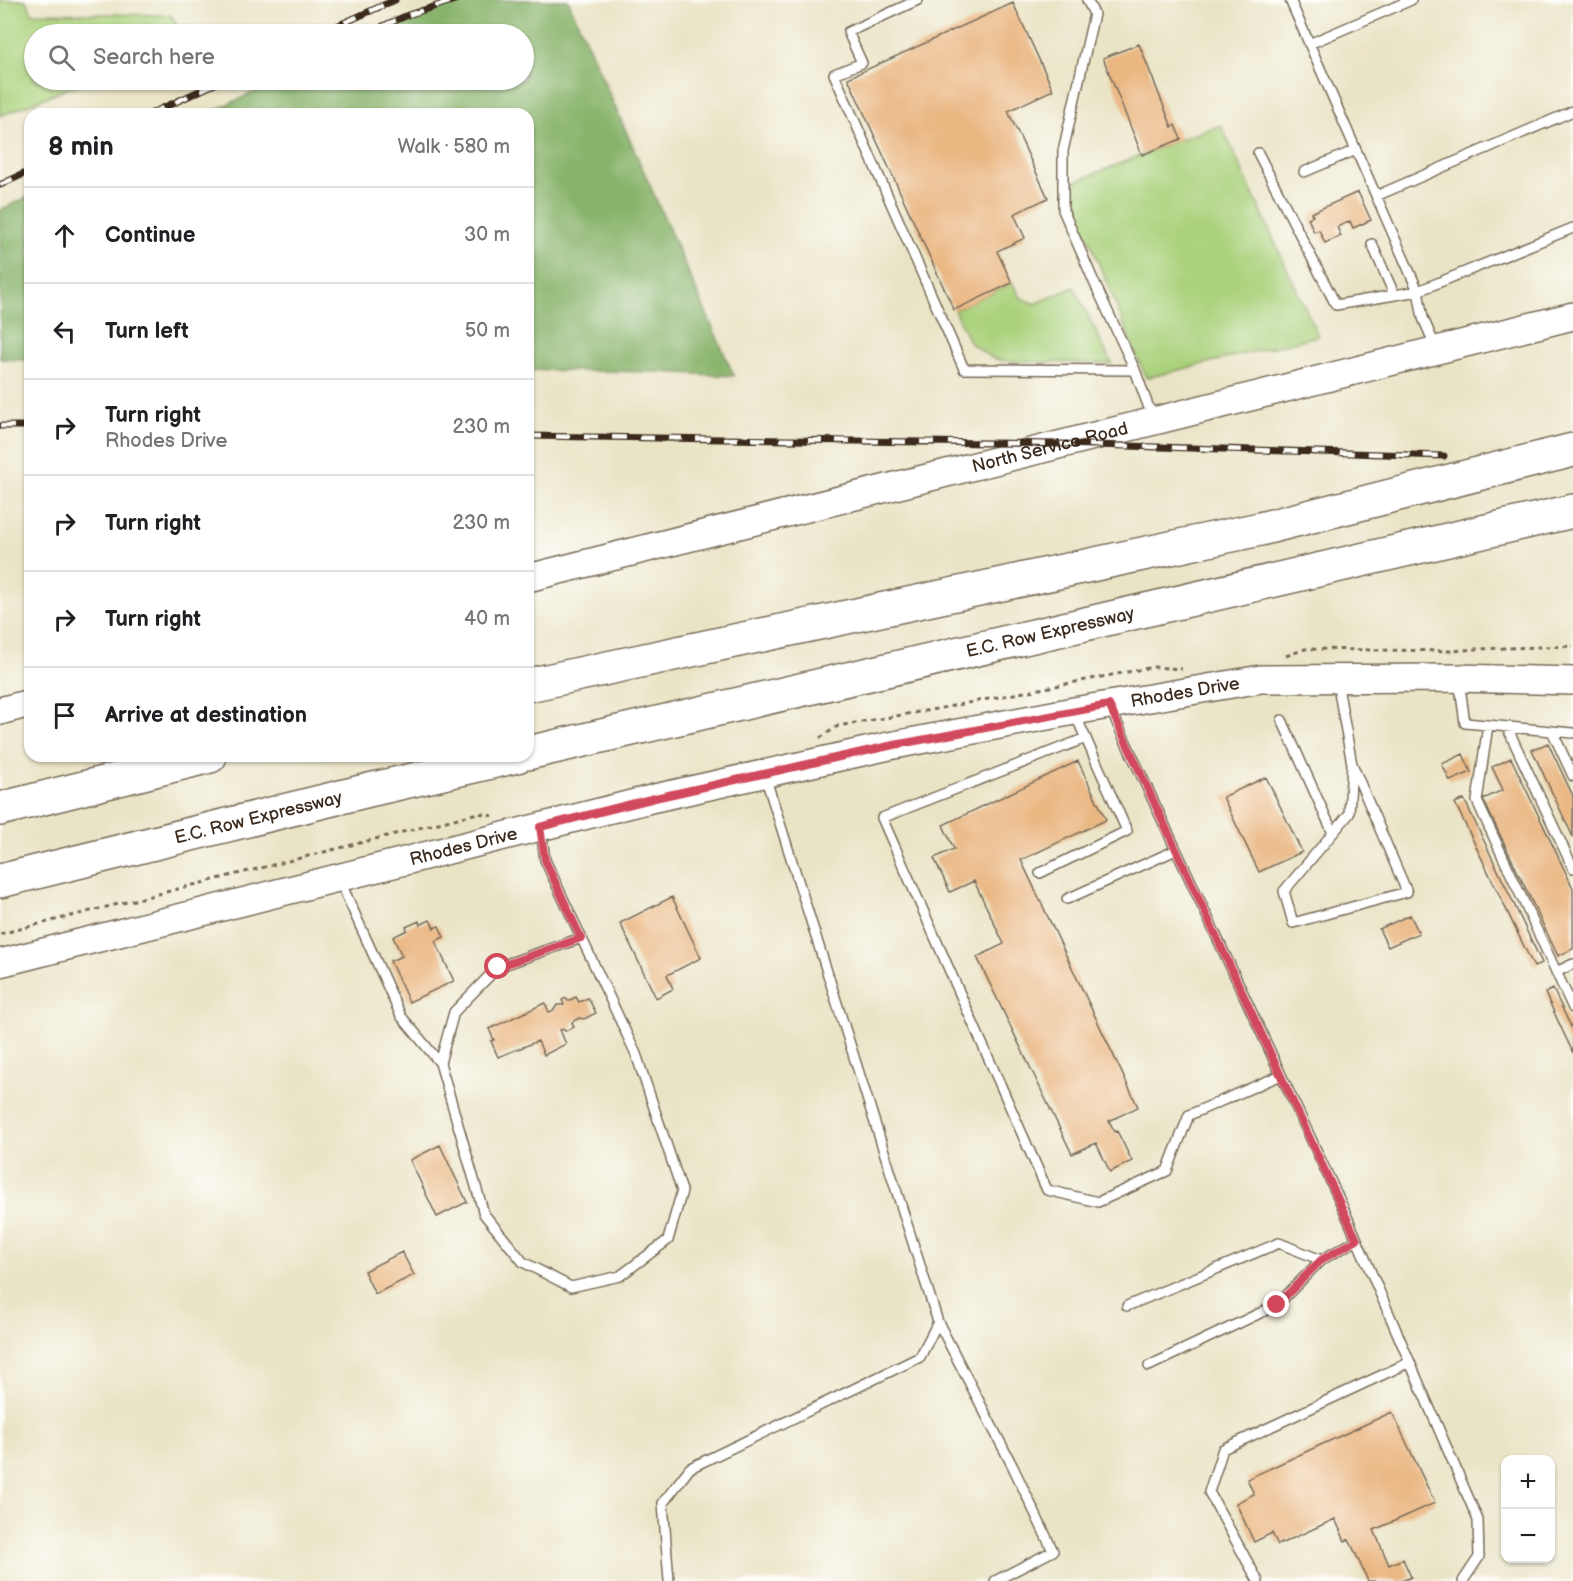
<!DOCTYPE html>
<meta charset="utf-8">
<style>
:root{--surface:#fff;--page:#f6f6f6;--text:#202124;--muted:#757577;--line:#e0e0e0}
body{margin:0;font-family:"Balsamiq Sans",sans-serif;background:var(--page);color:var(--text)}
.controls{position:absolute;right:18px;bottom:18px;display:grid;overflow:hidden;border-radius:12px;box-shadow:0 2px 4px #0004}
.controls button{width:54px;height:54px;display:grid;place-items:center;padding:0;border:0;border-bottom:2px solid var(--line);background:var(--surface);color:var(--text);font:30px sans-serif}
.stop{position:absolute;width:18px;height:18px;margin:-14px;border:4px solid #d1495b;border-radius:50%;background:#fff}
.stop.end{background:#d1495b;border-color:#fff;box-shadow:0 2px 6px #0008}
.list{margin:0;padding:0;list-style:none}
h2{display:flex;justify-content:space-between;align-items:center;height:78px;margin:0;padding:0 24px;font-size:26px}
h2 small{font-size:20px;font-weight:400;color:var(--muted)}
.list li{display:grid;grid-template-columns:39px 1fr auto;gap:18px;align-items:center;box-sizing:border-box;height:96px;padding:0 24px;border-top:2px solid var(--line)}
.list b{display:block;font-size:22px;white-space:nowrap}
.list p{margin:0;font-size:20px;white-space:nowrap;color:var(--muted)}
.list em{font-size:20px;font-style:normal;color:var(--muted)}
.icon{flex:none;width:33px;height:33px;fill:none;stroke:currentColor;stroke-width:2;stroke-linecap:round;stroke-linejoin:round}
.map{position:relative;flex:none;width:1573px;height:1581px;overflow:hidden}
.search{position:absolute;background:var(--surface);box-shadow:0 2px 4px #0004;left:24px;top:24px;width:510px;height:66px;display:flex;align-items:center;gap:15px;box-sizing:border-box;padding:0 21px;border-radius:33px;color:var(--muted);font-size:22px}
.panel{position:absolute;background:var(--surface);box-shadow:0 2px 4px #0004;left:24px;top:108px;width:510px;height:654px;border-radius:18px}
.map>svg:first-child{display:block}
.green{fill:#aad17b;stroke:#727e4c;stroke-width:1.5}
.forest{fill:#87b36b;stroke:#616e44;stroke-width:1.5}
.building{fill:#eab681}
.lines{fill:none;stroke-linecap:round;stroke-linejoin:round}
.lane-casing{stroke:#786b59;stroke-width:12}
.secondary-casing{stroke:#786b59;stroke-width:30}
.highway-casing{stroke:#786b59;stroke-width:36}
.path{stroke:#786b59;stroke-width:3;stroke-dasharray:4.5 4.5;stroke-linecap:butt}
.lane{stroke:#fff;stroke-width:9}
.secondary{stroke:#fff;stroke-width:27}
.highway{stroke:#fff;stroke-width:33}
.rail-casing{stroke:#3b2a1e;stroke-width:7}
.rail{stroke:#fdfcf7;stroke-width:4.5;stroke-dasharray:14;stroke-linecap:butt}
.route{stroke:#d1495b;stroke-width:8}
.labels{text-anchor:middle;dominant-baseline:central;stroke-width:4.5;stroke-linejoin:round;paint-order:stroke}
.street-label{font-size:18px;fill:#3b2a1e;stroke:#fdfcf7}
</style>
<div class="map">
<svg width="1573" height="1581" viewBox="0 0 1573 1581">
<rect width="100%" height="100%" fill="#fdfcf7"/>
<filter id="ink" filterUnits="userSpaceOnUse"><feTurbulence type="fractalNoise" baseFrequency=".0167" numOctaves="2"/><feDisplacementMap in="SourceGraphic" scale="12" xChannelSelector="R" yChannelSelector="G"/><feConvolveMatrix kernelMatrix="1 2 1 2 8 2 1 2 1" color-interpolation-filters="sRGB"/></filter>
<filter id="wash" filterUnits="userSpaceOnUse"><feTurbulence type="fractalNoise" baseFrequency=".008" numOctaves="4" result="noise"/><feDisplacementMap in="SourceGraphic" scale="24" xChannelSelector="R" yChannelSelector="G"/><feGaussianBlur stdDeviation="1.35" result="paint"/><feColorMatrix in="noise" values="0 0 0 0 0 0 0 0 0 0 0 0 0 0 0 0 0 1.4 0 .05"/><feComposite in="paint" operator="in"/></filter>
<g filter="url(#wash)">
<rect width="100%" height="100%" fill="#eae4c6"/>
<!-- green -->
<path class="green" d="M0 0H26L32 13 171 15 182 34H34V80H89L0 116Z
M1221 125 1318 336 1146 378 1076 208 1074 182 1181 139Z
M1012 283 1021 298 1035 304 1074 287 1112 364 1004 361 992 358 970 343 954 310Z"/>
<!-- forest -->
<path class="forest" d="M459 0H568L734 376 661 372 528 370V114H207L281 80H524V34H379L419 16Z
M30 196V360L0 359V210Z"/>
<g id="blocks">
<!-- building -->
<path class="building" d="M1013 3 1053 90 1008 111 1048 198 1014 214 1025 238 997 251 1012 283 954 310 848 78Z
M1139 44 1172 127 1175 125 1181 139 1142 155 1103 58Z
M1358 192 1371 220 1353 228 1350 221 1337 227 1341 236 1325 243 1319 230 1314 232 1308 218 1313 216 1311 213Z
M1548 743 1573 796V837L1532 750Z
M1463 754 1471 772 1450 781 1442 764Z
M1511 758 1573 888V949L1558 956 1483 799 1503 790 1492 767Z
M1078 761 1106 820 1021 860 1138 1107 1109 1121 1115 1132 1117 1131 1132 1161 1110 1172 1096 1143 1072 1154 977 957 1004 944 974 881 950 892 934 858 954 849 943 825Z
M1266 777 1302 852 1259 872 1223 797Z
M1464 799 1542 963 1534 967 1455 803Z
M672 897 701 958 667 975 673 989 656 998 620 923Z
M1410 915 1419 933 1388 947 1379 929Z
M430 920 434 928 439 926 444 937 435 941 454 981 409 1002 390 961 402 956 393 937 407 930 406 927 419 921 420 925Z
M1553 989 1573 1031V1053L1545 993Z
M576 997 579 1002 588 998 596 1013 584 1019 579 1018 572 1022 574 1027 565 1031 563 1029 560 1030 566 1044 544 1055 538 1041 498 1057 491 1041 494 1040 489 1029 545 1003 549 1012 554 1010 557 1005H564L562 1000 566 998 568 1001Z
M440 1145 467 1202 437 1217 410 1160Z
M402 1252 414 1275 375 1294 364 1271Z
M1392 1412 1435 1503 1374 1530 1389 1565 1403 1559 1411 1577 1402 1581H1368L1349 1539 1345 1541 1335 1519 1278 1545 1272 1533 1254 1542 1236 1503 1254 1494 1247 1479Z"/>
</g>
</g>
<g filter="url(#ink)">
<use href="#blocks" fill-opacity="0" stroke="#786b59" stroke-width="1.5"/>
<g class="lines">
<!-- lane casing -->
<g class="lane-casing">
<path id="lane" d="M918 0 848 32 862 63 834 74 964 369 1135 370
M1087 0 1094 14 1063 151V210L1094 282 1135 370 1153 419
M1290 0 1418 291 1423 318 1436 348
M1309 44 1411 0
M1258 153 1336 305 1418 291 1573 228
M1304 172 1356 150
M1376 196 1573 111
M1372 244 1394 294
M1459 680 1465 723 1573 733
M1337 681 1352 764 1349 814 1284 891 1293 923 1407 892 1352 764
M1110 708 1345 1212 1478 1520 1479 1557 1463 1581
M1282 720 1333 833
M1488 725 1477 801 1573 1008
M1507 727 1573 868
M1552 731 1573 776
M1086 738 882 818 1047 1190 1098 1202 1167 1171 1189 1115 1281 1075
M765 776 938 1322 1013 1467 1053 1551 995 1581
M1040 873 1127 831 1075 714
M339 879 401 1016 440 1063 484 1214 523 1262 571 1287 620 1276 668 1240 682 1191 636 1054 545 860 541 829
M1067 899 1176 850
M1556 972 1573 964
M440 1063 454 1012 498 967 581 938
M1127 1306 1279 1243 1321 1260
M1149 1366 1277 1305 1321 1260 1357 1240
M669 1581 663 1503 690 1468 920 1357 938 1322
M1258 1581 1209 1492 1223 1449 1410 1362"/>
</g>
<!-- secondary casing -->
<g class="secondary-casing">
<g id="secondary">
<path id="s1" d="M528 578 1573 316"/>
<path d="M0 711 30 703"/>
<path id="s2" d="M0 963 655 798 889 746 1074 711 1261 679 1458 678 1573 681"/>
</g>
</g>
<!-- highway casing -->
<g class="highway-casing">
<g id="highway">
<path d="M528 685 1260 529 1573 450"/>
<path id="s3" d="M528 753 1573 511"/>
<path d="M0 809 210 756"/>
<path id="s4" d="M0 881 369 790 517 756"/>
</g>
</g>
<!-- path -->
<path class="path" d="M1286 656 1305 649 1452 651 1475 649 1573 646
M820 738 838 726 942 708 1153 667 1182 669
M0 934 478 813 493 816"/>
<!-- lane -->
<use href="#lane" class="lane"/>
<!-- secondary -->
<use href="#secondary" class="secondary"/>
<!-- highway -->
<use href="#highway" class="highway"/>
<!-- rail casing -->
<g class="rail-casing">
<path id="rail" d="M383 26 408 15 455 0
M319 34 395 0
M150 114 223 80
M0 185 30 171
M0 426H30
M528 436 1062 444 1444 456"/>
</g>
<!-- rail -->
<use href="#rail" class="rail"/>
</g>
</g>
<g class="lines" filter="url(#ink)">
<!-- route -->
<path class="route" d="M498 967 581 938 545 860 540 827 655 798 889 746 1109 705 1357 1240 1321 1260 1277 1305"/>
</g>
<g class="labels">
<!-- street labels -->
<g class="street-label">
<text stroke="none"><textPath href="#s1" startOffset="538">North Service Road</textPath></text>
<text stroke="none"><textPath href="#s3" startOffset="536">E.C. Row Expressway</textPath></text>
<text stroke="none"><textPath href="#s2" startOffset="1216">Rhodes Drive</textPath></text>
<text stroke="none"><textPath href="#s4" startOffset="266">E.C. Row Expressway</textPath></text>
<text stroke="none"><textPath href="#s2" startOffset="478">Rhodes Drive</textPath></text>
</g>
</g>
</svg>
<div class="controls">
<button>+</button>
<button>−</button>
</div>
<div class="stop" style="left:498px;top:967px"></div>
<div class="stop end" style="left:1277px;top:1305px"></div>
<div class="search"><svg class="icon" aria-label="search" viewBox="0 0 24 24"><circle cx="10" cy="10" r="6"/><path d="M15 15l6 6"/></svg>Search here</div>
<section class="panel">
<h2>8 min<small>Walk · 580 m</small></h2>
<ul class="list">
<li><svg class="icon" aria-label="ahead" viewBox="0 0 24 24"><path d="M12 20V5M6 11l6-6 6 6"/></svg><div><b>Continue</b></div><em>30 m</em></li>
<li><svg class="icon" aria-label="left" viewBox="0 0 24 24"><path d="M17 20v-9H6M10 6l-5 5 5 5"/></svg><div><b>Turn left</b></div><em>50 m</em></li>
<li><svg class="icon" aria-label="right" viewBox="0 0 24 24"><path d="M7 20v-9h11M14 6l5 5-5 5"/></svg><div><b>Turn right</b><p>Rhodes Drive</p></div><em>230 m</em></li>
<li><svg class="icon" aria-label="right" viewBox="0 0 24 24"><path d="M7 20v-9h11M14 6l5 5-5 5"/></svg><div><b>Turn right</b></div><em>230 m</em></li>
<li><svg class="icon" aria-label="right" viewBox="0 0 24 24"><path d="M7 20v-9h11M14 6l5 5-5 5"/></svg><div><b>Turn right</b></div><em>40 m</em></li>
<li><svg class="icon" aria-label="arrive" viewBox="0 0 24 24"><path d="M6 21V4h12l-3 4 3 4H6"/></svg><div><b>Arrive at destination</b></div></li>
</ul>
</section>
</div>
